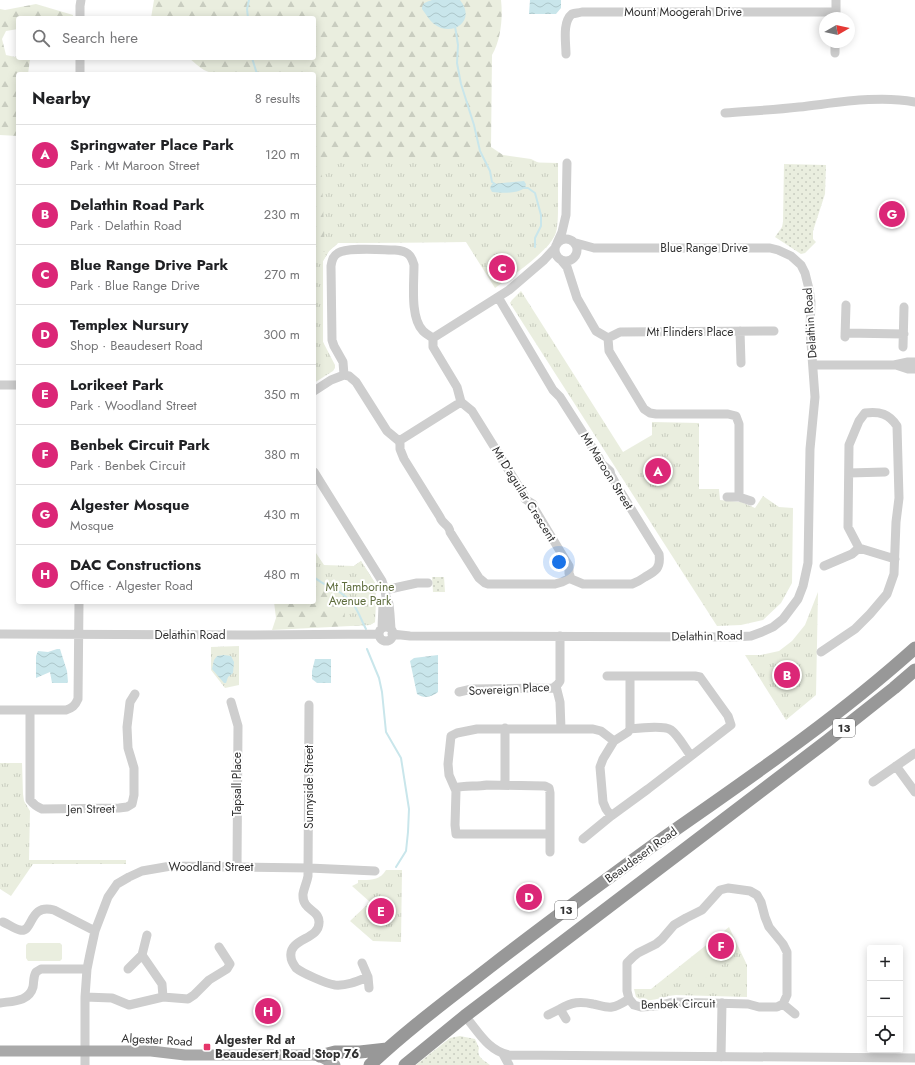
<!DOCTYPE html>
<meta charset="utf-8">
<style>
:root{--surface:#fff;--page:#f6f6f6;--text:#202124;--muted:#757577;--line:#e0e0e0;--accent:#db2777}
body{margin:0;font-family:Jost,sans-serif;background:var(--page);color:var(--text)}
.controls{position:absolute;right:12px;bottom:12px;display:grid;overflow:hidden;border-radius:4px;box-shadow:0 2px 10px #0003}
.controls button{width:36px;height:36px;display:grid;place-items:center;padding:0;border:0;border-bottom:1px solid var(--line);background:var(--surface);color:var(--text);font:20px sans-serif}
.compass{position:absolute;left:819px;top:12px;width:36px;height:36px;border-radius:50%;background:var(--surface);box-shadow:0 2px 10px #0003;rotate:81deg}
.you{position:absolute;left:559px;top:562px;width:14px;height:14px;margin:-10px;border:3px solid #fff;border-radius:50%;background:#1a73e8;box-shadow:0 0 0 6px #1a73e833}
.badge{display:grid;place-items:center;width:26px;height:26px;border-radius:50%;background:var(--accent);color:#fff;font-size:13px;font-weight:700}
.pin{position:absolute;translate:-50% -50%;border:2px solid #fff;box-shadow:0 1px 4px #0006}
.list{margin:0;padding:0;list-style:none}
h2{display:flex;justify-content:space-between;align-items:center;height:52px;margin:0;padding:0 16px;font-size:17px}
h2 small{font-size:13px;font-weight:400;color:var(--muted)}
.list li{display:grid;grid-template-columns:26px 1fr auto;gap:12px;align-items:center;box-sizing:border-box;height:60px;padding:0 16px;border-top:1px solid var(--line)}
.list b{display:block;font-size:15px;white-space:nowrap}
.list p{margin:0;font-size:13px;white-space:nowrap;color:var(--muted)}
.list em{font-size:13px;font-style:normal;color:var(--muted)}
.icon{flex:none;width:22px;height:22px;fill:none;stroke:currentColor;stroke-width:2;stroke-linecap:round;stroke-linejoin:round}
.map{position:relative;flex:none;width:915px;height:1065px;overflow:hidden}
.search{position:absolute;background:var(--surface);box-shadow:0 2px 10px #0003;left:16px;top:16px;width:300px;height:44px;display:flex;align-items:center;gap:10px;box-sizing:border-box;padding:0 14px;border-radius:4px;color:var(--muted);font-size:15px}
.panel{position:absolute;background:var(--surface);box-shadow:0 2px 10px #0003;left:16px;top:72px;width:300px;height:532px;border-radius:4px}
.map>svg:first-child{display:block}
.grass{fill:url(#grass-dots)}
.forest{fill:url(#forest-firs)}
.park{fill:url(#park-tufts)}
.pitch{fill:#eaeedf}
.water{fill:url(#water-waves)}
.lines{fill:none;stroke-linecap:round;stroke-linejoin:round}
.stream{stroke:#c9e6eb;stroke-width:2}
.minor{stroke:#cecece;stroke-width:9}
.major{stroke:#a9a9a9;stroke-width:11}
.highway{stroke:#989898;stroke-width:13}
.poi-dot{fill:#e5366a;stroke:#fff;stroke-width:1.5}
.labels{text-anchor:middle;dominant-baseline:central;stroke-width:4;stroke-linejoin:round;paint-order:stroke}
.shield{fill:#fff;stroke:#6f6f6f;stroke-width:1}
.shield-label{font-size:11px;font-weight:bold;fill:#313131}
.street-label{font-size:12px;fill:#313131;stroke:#fff}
.park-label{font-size:12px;fill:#5f6d3e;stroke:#fff}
.poi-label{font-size:12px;font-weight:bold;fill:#313131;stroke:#fff;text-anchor:start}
</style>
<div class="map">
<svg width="915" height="1065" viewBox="0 0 915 1065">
<defs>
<pattern id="grass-dots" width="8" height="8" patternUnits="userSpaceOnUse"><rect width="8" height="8" fill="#eaeedf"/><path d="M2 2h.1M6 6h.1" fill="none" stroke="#c9cdc0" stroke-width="1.8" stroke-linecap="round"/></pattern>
<pattern id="forest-firs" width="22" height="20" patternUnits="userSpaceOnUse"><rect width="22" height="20" fill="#eaeedf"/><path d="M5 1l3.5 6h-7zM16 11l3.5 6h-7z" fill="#c9cdc0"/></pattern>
<pattern id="park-tufts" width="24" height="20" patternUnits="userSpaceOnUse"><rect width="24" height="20" fill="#eaeedf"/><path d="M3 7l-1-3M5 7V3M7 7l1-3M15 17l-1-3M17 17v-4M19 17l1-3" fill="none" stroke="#c9cdc0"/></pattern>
<pattern id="water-waves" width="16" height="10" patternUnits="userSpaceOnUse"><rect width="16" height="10" fill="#c9e6eb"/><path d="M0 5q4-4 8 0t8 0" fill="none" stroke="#adc6ca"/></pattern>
</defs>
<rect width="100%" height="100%" fill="#fff"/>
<!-- grass -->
<path class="grass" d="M784 164 826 165 825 194 813 231V239L816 242 805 253 801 254 775 237 782 227 783 222Z
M432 577H444L445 592H433Z
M460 1036 475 1039 479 1048C476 1057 484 1060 490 1065H416L450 1038Z"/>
<!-- forest -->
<path class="forest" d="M154 0H501C503 17 501 40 492 55L491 147 503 155 531 159 549 168C551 184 560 217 556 231 554 238 550 243 546 248L466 242 338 243 329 251 323 261V342L324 345 314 383V74H247L246 72C237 76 213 75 204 70 199 67 194 62 189 58H314V18H151Z
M36 4 73 15V18H18V29L6 31 2 39 6 55 15 57 18 55V58L30 59 28 74H18V136L0 135V9L5 10Z
M361 561 375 583 376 591 375 622 370 625 272 630 276 618 274 602H314V569L354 566Z"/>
<!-- park -->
<path class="park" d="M321 157 558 163C558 178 558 192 558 207 558 215 558 224 556 232 551 250 511 277 495 288L466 242 338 243 329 251 323 261V342L335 365V368L333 371 314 383V252H325Z
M521 291 623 452 652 435V422L699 423V489H719L720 500 741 502 755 508 763 496 779 507 793 508 792 583 781 603 763 620 741 625 717 626 510 303 512 300Z
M314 550 324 565 354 566 361 561 375 583 376 591 375 622 370 625 345 626 344 579H314Z
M818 592 816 695 786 720 745 655H761L779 651 792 641 805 625Z
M239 646V685L225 688 211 670V647Z
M0 763H22L23 794 24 801 30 811 29 860H126V864H33L11 896 0 889Z
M386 870H402L401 942 373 941 350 921 370 902 352 886 358 883V880C369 880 380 881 386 870Z
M729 927 747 965V997L676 995C662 996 649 1005 636 997L634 989H651Z"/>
<!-- pitch -->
<path class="pitch" d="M724 941 735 955 706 978 695 963Z
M28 943H60L62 945V959L60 961H28L26 958V945Z"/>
<!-- water -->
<path class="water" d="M432 0H460C477 21 452 38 434 24 429 20 426 14 422 9 422 2 427 2 432 0Z
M530 0H561V8L556 14H529Z
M524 181 526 184 525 188C516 194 502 193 492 192L490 188 492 184Z
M57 649H60L67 671 68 682 67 683H52L50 672 36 678V656L38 651 48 652Z
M224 655 231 656 234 662 233 673 228 677 226 683H224L212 669 214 660 217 656Z
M438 655V692C432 697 424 699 417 694L410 661 414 658Z
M315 659H331V683H317L312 679V671Z"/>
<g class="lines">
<!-- stream -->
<path class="stream" d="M248 18 247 9 249 0
M455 26 458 45 457 63 461 84 474 125 480 151 490 171 492 182 495 184
M252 58 257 74
M524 188H528L535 193 541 215V226L535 238V247
M314 577C325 587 344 591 353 604 358 610 362 622 366 629
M367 649 379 678 382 692 386 732 401 758 409 809 408 832 406 851 396 867"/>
<!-- minor -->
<path class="minor" d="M80 18V6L81 0
M836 18V0
M835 53V42
M566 54C566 43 562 22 572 14 575 13 578 13 582 12H836
M80 58V74
M725 113C750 111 774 110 799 107 836 103 878 95 915 102
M555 250a11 11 0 1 1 22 0a11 11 0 1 1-22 0Z
M557 243 562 232 566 215 567 163
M562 261 567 267 577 298 596 331 608 338 609 351 644 409 650 413 656 414H728L736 416 739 424V497
M498 297 553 390 560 397 599 458 601 463 610 471 611 475 617 486 659 554C661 568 656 571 645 577 641 580 637 582 632 584H583L571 579
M740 331 741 363
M845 333 904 334
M845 337 846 305
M608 338 620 332 774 331
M903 347 904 307
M813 365H894L908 362H915
M896 365 908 369H915
M344 375 343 362 334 346 332 340 331 266C332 260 333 256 338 253 347 247 383 250 395 250 407 251 411 254 414 265 414 284 410 318 423 331 426 334 430 336 433 338L509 290 544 260 555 248
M344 375 349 376 356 382 387 431 399 441 461 402 457 387 433 347V338
M0 385H18
M314 391 331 380 344 375
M399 441 400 444V449L404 459 440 517C442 524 450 525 450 532L479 578 485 583 488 584H555L562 582 568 579H571L569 573V566L534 508 533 504 525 499 524 495 472 411 461 402
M314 472 382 581 385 590 386 597 389 604 390 614 391 629
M849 473 885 472
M727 497H739L751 501
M824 566 852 554 859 548
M385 590 417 583H428
M379 634a7 7 0 1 1 14 0a7 7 0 1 1-14 0Z
M382 628 383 605 386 597
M0 634 240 635 379 634
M392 634 410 636 733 637 751 636 762 632 773 627 783 619 798 599 803 586 808 563 810 449 815 397 810 329 811 302 809 289 805 273 801 265 791 256 778 250 770 248H594L576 243
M821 652 855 629 870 614 887 594 894 574 896 522 899 498 897 426C889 414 880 411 865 413L859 421 849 445 848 527 859 548 895 559
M607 676H695L700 677 728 716 731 725 691 756C685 748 678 735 671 730 664 725 639 728 630 729
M556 686 560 702 561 729H593L601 731 614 741
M459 692 472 689 553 688 558 684 560 681V636
M231 702 238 726 237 867
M309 705 308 876C307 882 304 888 303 894 302 911 319 909 319 922 320 940 288 938 291 957 291 961 294 965 296 968 302 973 327 984 335 985 347 986 358 981 368 977
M0 710H66C72 708 75 706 78 699L79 602
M30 710V800C34 805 37 807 42 809L119 808 127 807 132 804 134 795V768L128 748 127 727 130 702 135 694
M505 728V785
M896 766 915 792
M873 782 915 753
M455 788C465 785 476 787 487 785L545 786 549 788 550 793V834H456L455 825 456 791 449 775 448 764 451 736 457 733 477 729H561
M611 816 606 809 603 802 600 767 603 759 614 741 628 732 630 729V676
M550 834V852
M583 839 611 816 648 789 691 756
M728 888 750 891 757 895 761 902 765 917 769 927 783 944 787 952V995L783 1004 777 1007H759L748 1004 673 1002 657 1006 641 1007 634 1005 629 999 627 991V963L633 957 638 953 656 944 662 939 674 925 686 918 702 910 720 890Z
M3 922C8 924 15 929 20 930 34 933 28 903 54 910L95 931
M142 955 162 984 163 997
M362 963 368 977 369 988
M128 969 142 955 147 935
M85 997 112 998 129 1005 163 997 188 999 194 995 209 980 227 969 230 964 219 947
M0 1003C12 1001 29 1002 33 987 34 982 33 977 36 972L41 969H87
M783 1004 795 1014
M560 1009C572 1002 580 1001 593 1004 599 1005 606 1008 612 1007 618 1006 624 1002 629 999
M548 1015 560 1009 566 1019
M465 1016C478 1031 488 1051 509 1055L915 1058
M503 1054 509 1065
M721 1057 722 1003
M85 1065V997L87 969 90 954 95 931 108 897 117 884 129 877 142 871 171 866 309 868 375 871"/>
<!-- major -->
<path class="major" d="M0 1051H151L185 1055H313L320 1056 335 1065"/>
<!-- highway -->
<path class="highway" d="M320 1056 335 1052H360L387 1049
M370 1065C408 1029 449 999 490 967 547 923 604 881 662 839 749 778 836 719 915 648
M405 1065 465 1016 827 741 894 688 915 670"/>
</g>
<!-- markers -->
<rect class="poi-dot" x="203" y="1043" width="8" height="8" rx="2"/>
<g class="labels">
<!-- shield labels -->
<g class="shield">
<rect x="833" y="719" width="22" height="18" rx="3"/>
<rect x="555" y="901" width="22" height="18" rx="3"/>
</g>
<g class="shield-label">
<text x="844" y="728">13</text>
<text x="566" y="910">13</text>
</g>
<!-- street labels -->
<g class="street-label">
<text x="683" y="12">Mount Moogerah Drive</text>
<text x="704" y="248">Blue Range Drive</text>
<text transform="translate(810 323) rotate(-94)">Delathin Road</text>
<text x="690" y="332">Mt Flinders Place</text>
<text transform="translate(607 471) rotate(58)">Mt Maroon Street</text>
<text transform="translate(524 494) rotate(58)">Mt D'aguilar Crescent</text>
<text x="190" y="635">Delathin Road</text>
<text transform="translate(707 636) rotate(-1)">Delathin Road</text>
<text transform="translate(509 689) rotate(-3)">Sovereign Place</text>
<text transform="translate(237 784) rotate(-90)">Tapsall Place</text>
<text transform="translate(309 787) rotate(-90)">Sunnyside Street</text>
<text transform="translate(91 809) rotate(-1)">Jen Street</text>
<text transform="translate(641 855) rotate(-36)">Beaudesert Road</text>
<text x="211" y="867">Woodland Street</text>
<text transform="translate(678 1004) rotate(-1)">Benbek Circuit</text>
<text transform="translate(157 1040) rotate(3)">Algester Road</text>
</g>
<!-- park labels -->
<g class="park-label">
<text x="360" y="587">Mt Tamborine<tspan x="360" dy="14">Avenue Park</tspan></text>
</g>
<!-- poi labels -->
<g class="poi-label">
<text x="215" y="1040">Algester Rd at<tspan x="215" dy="14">Beaudesert Road Stop 76</tspan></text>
</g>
</g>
</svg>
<div class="controls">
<button>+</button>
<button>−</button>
<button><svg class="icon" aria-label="locate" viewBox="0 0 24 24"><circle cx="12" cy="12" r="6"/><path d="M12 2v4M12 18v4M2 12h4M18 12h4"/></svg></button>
</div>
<svg class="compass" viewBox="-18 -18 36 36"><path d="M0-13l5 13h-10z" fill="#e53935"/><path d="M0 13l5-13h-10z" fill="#757577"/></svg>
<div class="you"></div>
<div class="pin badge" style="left:658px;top:471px">A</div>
<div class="pin badge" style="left:787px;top:675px">B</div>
<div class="pin badge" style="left:502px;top:268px">C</div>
<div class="pin badge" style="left:529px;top:897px">D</div>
<div class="pin badge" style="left:381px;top:911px">E</div>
<div class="pin badge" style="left:721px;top:946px">F</div>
<div class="pin badge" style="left:892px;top:214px">G</div>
<div class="pin badge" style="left:268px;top:1011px">H</div>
<div class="search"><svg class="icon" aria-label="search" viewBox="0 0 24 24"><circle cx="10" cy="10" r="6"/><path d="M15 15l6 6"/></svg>Search here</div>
<section class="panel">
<h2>Nearby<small>8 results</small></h2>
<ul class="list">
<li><span class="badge">A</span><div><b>Springwater Place Park</b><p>Park · Mt Maroon Street</p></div><em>120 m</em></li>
<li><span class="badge">B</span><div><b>Delathin Road Park</b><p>Park · Delathin Road</p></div><em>230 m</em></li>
<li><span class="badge">C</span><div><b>Blue Range Drive Park</b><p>Park · Blue Range Drive</p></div><em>270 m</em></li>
<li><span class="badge">D</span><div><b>Templex Nursury</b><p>Shop · Beaudesert Road</p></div><em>300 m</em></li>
<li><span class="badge">E</span><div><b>Lorikeet Park</b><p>Park · Woodland Street</p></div><em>350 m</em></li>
<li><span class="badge">F</span><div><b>Benbek Circuit Park</b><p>Park · Benbek Circuit</p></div><em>380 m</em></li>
<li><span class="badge">G</span><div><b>Algester Mosque</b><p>Mosque</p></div><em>430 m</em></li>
<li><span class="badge">H</span><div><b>DAC Constructions</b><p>Office · Algester Road</p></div><em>480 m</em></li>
</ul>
</section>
</div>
